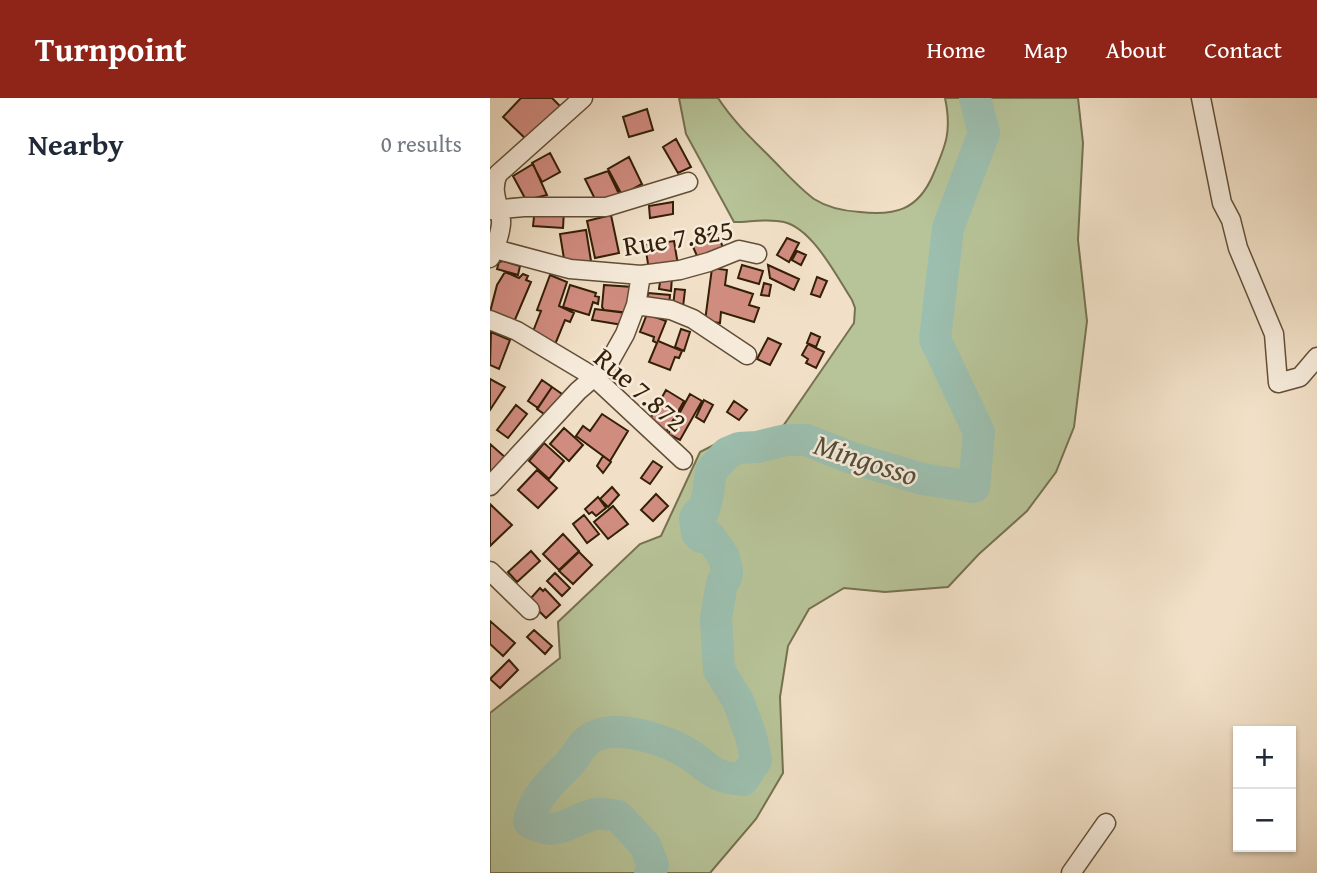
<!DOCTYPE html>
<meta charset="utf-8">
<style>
:root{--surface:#fff;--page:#f6f6f7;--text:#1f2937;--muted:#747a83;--line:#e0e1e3;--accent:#8f2418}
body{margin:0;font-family:"Gentium Book Plus",serif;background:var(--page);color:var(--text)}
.controls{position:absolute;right:21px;bottom:21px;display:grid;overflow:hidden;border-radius:0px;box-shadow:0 2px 5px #0004}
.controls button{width:63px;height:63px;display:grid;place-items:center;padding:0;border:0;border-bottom:2px solid var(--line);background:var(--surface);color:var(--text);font:35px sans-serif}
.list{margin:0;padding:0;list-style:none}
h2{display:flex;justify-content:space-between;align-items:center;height:91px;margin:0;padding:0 28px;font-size:30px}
h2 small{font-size:23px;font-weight:400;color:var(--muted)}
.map{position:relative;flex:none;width:827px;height:775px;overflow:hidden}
header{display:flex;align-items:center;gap:42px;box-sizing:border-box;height:98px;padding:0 35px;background:var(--accent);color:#fff}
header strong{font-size:33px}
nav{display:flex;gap:38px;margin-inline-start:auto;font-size:24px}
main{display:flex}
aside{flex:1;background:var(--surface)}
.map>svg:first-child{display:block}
.green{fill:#b7c398;stroke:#767150;stroke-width:2}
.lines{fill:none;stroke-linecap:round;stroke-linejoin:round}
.river{stroke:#9cbeae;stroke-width:32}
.building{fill:#d18c80;stroke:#341f07;stroke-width:2}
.street-casing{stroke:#634f37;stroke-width:21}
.street{stroke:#f6ebdb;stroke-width:18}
.labels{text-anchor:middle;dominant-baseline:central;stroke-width:5;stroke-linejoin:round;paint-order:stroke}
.street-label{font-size:28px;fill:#341f07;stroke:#f6ebdb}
.water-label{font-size:30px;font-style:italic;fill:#534f39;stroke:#f6ebdb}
</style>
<header>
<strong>Turnpoint</strong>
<nav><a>Home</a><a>Map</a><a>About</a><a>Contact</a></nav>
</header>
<main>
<aside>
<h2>Nearby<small>0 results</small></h2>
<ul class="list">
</ul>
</aside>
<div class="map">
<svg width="827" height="775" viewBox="0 0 827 775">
<rect width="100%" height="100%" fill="#f1e0c7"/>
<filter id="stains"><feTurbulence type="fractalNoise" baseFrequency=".00286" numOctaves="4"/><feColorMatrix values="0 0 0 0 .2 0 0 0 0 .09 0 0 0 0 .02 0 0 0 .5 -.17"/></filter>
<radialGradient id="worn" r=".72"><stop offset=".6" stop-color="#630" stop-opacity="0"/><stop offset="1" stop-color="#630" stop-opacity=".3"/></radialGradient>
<!-- green -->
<path class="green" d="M189 0H228C243 23 262 41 281 60 295 74 308 89 324 101 338 110 353 113 370 114 405 118 428 112 443 77 456 47 462 33 455 0H588L593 45 588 142 597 223 584 329 566 374 537 413 489 456 458 489 395 494 354 490 319 511 298 548 290 599 293 675 266 721 220 775H0V615L70 560 68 524 150 446 171 438 210 354 245 336 277 340 291 331 364 225 365 210 362 202C347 179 323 131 294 124 279 120 260 124 244 124L196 36Z"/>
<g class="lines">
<!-- river -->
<path class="river" d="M160 775 163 767 155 747 128 718C121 717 112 715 105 716 77 723 70 740 39 724 43 701 61 683 78 667 87 658 91 645 103 639 128 626 178 642 200 657 210 663 221 675 232 678 238 680 246 681 253 682L266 662 261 638 248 603 229 572 226 520 232 485 236 480 237 472 234 459 220 439 217 437 211 439 207 435 205 420 208 415 214 412 218 396 221 373 237 355 249 350 267 349 296 342H316L362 360 432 381 484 389 489 334 445 241 458 130 494 35 485 0"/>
</g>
<!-- building -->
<path class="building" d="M31 0H62L72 10 39 44 13 19Z
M157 11 163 32 139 39 133 19Z
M186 41 201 69 188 75 173 49Z
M60 55 70 74 52 84 42 65Z
M139 59 152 86 132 97 118 71Z
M43 66 57 97 36 102 23 78Z
M118 73 130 98 107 105 95 81Z
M183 104V116L160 120 159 108Z
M45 110 74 112 73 130 43 128Z
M121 117 129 155 105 160 97 123Z
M96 132 101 163 75 167 70 136Z
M226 133 235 154 210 165 201 144Z
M297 140 309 145 299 164 287 157Z
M184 143 188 167 159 172 155 147Z
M307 153 316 157 311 167 302 162Z
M13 163 30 168 28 177 7 171 9 164Z
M252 167 273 173 269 186 248 180Z
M278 167 309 181 304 192 280 180Z
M222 170 237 172 235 187 263 196 259 207 269 210 264 224 231 214 230 225 215 223Z
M15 174 29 180 33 176 38 178 36 182 41 184 24 224 0 214 7 187Z
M60 177 77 184 69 208 84 215 80 224 75 222 64 249 42 236 51 213 47 212Z
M171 177 182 179 181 193 169 191Z
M327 179 337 183 330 199 321 196Z
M274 185 281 187 279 198 271 197Z
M80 187 106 195 105 198 109 199 108 206 103 204 99 217 73 209Z
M114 187 143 189 140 215 114 212 112 209Z
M185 191 195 192 193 209 183 208Z
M158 195 180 197 179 207 157 206Z
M105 211 136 215 133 227 102 222Z
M157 216 176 223 168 243 192 253 189 260 185 259 180 272 159 264 167 245 163 243 164 239 150 234Z
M191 231 200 234 194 253 185 249Z
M1 234 20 242 9 271 0 267Z
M321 235 330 239 326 249 317 245Z
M278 240 291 246 280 267 267 261Z
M318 246 334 254 326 270 316 265 318 261 312 257Z
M0 281 15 289 0 312Z
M52 282 62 289 48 310 38 303Z
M62 289 72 296 57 318 47 311Z
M176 292 194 303 177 333 159 323Z
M200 296 212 303 190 342 178 336Z
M214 302 223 307 214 324 206 319Z
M244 303 257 312 249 322 237 314Z
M26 307 37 316 18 340 7 332Z
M112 316 138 333 120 363 86 338 93 328 100 333Z
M74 330 93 347 79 363 60 346Z
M54 345 74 363 59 381 39 363Z
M0 346 16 360 0 377Z
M113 358 121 364 113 375 107 368Z
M163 363 172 369 160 386 151 380Z
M47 372 67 390 48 410 28 392Z
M122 389 129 397 118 409 110 401Z
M166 396 178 408 163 423 151 412Z
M108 399 116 410 106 418 102 414 99 416 95 411Z
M0 406 22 427 0 448Z
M123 408 138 426 118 441 104 424Z
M94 417 109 436 97 445 83 426Z
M73 436 89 453 69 472 53 456Z
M41 453 50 463 27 484 18 474Z
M89 454 102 467 83 486 69 473Z
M65 475 80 490 72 498 57 483Z
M50 490 53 493 55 491 70 507 56 520 42 506 44 503 41 500Z
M0 523 25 545 13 558 0 546Z
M44 532 62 548 55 556 37 539Z
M19 562 28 572 10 590 0 581Z"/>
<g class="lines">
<!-- street casing -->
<g class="street-casing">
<path id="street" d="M711 0 732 105 741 122 748 150 784 236 788 285 810 279 827 259
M0 112 34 109H116L198 84
M5 151C7 142 12 131 11 122 9 106 0 93 8 76L93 0
M0 160 5 151 80 171 151 177 190 172 219 164 249 152 267 156
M146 207 181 212 203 221 257 257
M0 222 27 233 104 279 193 362
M0 388 88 293 117 268 135 236 146 207 151 177
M0 473 40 512
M581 775 616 725"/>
</g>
<!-- street -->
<use href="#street" class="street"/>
</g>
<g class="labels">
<!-- street labels -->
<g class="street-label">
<text transform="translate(188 139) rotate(-9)">Rue 7.825</text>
<text transform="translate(151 291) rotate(41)">Rue 7.872</text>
</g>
<!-- water labels -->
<g class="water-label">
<text transform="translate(376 361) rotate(18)">Mingosso</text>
</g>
</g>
<rect width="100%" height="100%" filter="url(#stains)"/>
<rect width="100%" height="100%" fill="url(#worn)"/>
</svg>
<div class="controls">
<button>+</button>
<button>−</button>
</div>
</div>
</main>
